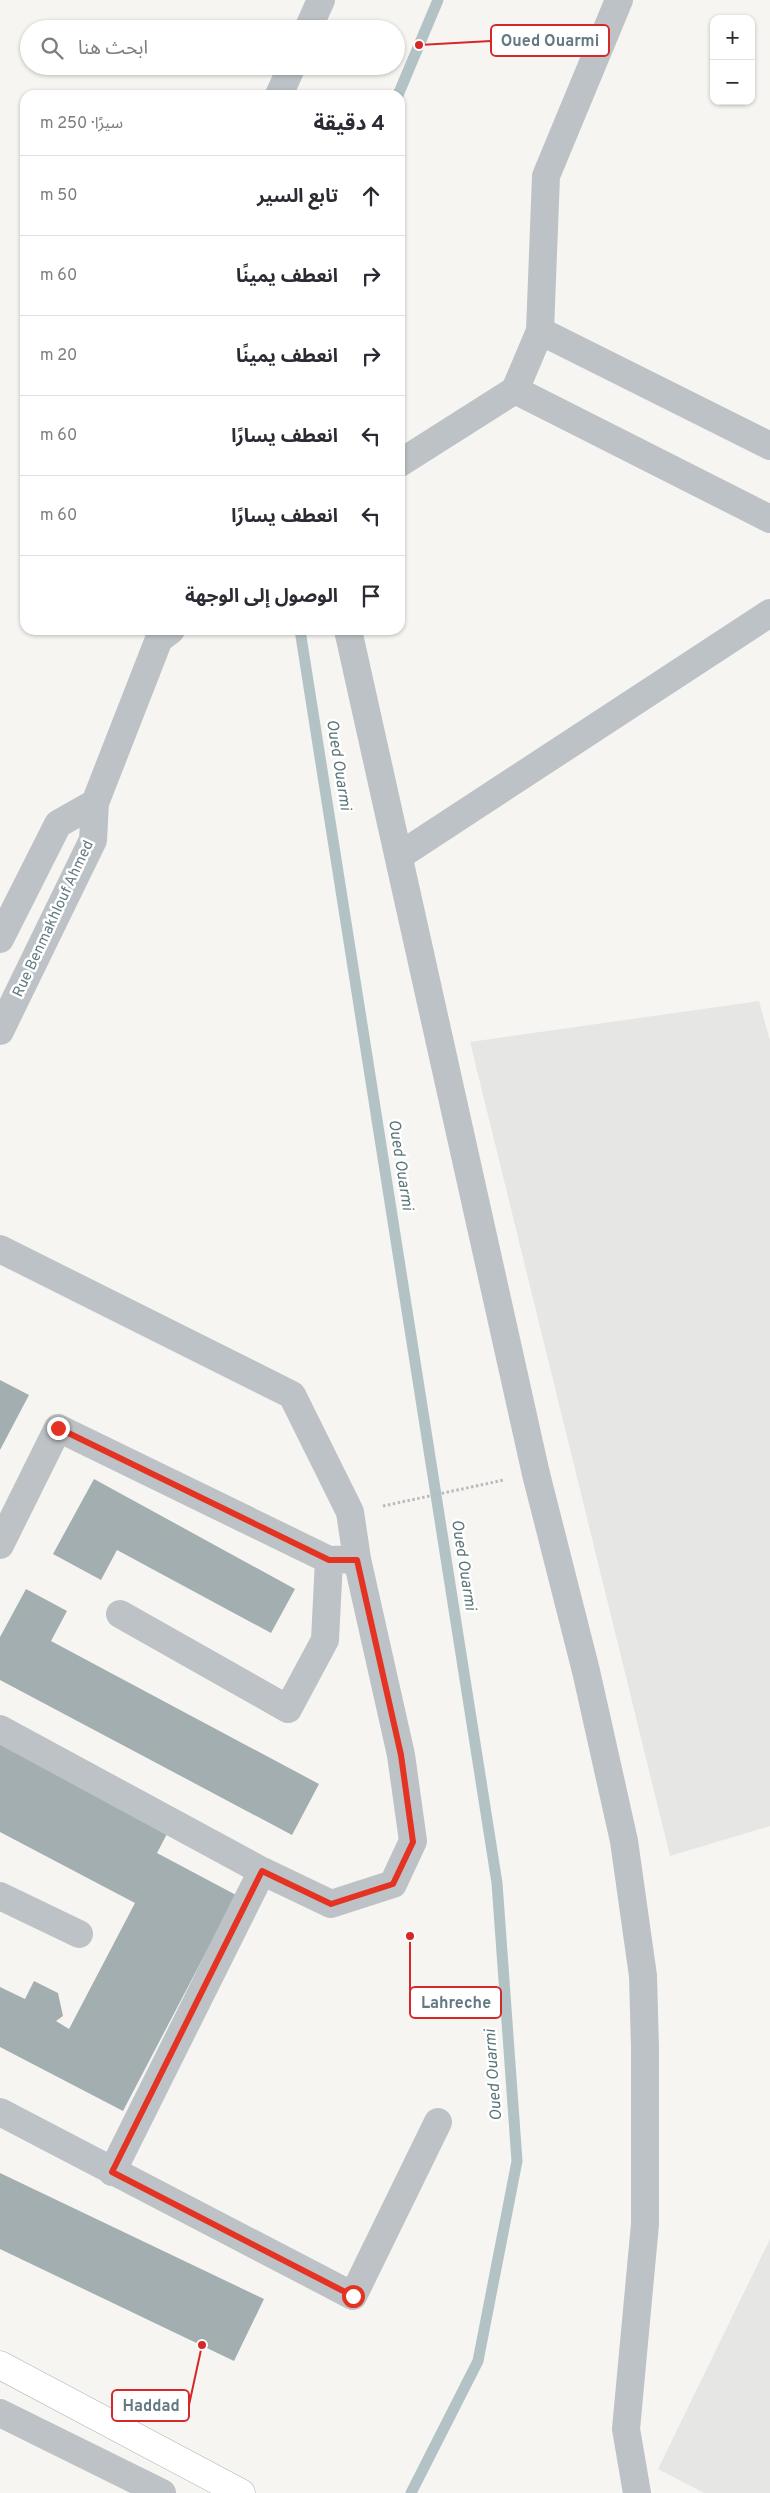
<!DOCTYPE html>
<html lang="ar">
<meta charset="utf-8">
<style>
:root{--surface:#fff;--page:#f7f7f7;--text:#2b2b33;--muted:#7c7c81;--line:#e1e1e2}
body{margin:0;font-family:Overpass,"Noto Sans Arabic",sans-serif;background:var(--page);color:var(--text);direction:rtl}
.controls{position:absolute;right:15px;top:15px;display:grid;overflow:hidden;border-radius:10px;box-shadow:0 1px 4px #0004}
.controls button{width:45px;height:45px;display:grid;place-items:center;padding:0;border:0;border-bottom:1px solid var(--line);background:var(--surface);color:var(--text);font:25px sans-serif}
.stop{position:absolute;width:15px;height:15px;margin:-11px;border:4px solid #e43323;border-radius:50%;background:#fff}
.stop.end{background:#e43323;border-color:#fff;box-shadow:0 1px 5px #0008}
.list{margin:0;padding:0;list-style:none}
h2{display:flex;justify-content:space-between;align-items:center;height:65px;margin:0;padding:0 20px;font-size:21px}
h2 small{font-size:16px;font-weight:400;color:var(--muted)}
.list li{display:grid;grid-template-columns:32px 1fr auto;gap:15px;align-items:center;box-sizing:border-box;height:80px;padding:0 20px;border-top:1px solid var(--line)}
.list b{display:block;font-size:19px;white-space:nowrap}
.list em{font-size:16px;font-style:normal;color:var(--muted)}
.icon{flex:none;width:28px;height:28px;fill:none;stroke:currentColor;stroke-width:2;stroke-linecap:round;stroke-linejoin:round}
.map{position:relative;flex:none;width:770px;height:2493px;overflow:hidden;direction:ltr}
.search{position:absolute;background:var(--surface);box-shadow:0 1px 4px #0004;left:20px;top:20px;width:385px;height:55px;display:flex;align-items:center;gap:12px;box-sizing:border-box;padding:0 18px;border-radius:28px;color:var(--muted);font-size:19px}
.panel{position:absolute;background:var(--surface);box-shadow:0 1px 4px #0004;left:20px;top:90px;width:385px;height:545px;border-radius:15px;direction:rtl}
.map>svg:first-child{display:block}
.built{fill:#e6e7e5}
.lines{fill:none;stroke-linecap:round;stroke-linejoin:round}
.stream{stroke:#b3c3c5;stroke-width:11}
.building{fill:#a3aeb1}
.major-casing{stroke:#b0b6b9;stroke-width:29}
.path{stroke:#b8bcbe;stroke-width:3;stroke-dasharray:2.5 2.5;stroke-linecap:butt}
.minor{stroke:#bcc2c5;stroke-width:28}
.major{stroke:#fff;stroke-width:28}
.route{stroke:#e43323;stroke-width:6}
.labels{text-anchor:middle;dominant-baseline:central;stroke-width:5;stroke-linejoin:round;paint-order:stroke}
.street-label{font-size:15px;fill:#647a83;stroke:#fff}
.water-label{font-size:16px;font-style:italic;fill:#5a7679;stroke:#fff}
.leader{fill:none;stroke:#d62828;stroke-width:2}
.callout-dot{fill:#d62828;stroke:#fff;stroke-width:2}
.callout{fill:#fff;stroke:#d62828;stroke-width:2}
.callout-label{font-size:16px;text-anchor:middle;font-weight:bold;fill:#647a83}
</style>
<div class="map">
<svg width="770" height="2493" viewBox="0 0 770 2493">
<rect width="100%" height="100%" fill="#f6f5f2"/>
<!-- built -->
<path class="built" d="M759 1001 770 1041V1826L670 1856 470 1042Z
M770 2239V2493H704L658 2469Z"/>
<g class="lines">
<!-- stream -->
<path class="stream" d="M398 95 438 0
M300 630 497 1883 517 2161 478 2361 411 2493"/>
</g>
<!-- building -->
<path class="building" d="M0 1380 29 1395 0 1450Z
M94 1479 295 1589 271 1633 117 1550 101 1580 53 1554Z
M26 1589 67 1611 51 1641 319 1784 292 1835 0 1680V1637Z
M0 1744 168 1832 157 1853 236 1895 123 2111 0 2047V1987L25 1999 34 1981 58 1993 63 2016 56 2021 69 2029 135 1903 0 1832Z
M0 2173 264 2299 234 2361 0 2249Z"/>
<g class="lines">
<!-- major casing -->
<g class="major-casing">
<path id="major" d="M0 2365 241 2493"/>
</g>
<!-- path -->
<path class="path" d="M383 1506 504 1480"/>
<!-- minor -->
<path class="minor" d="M308 29 321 0
M279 95 292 66
M540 331 770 446
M515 390 770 519
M400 463 515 390 540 331 546 176 619 0
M348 630 536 1474 586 1671 624 1841 643 1976 645 2048V2224L626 2429 637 2493
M399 856 770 613
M0 939 58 824 95 803 159 639 171 630
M0 1031 93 840 95 803
M0 1249 292 1395 350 1512 357 1559 329 1560 58 1428 0 1545
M120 1614 288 1709 325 1640 329 1560
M0 1729 262 1871 112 2172
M262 1871 331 1904 393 1884 413 1841 401 1755 357 1559
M0 1896 79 1934
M0 2112 353 2296 438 2122
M0 2413 162 2493"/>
<!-- major -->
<use href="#major" class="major"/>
</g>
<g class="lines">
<!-- route -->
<path class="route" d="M58 1428 329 1560H357L401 1755 413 1842 393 1884 331 1904 262 1871 112 2172 353 2296"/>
</g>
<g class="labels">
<!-- street labels -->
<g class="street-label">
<text transform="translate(54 919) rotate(-65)">Rue Benmakhlouf Ahmed</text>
</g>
<!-- water labels -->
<g class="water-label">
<text transform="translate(338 765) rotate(81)">Oued Ouarmi</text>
<text transform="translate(400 1165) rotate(81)">Oued Ouarmi</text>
<text transform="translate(463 1565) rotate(81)">Oued Ouarmi</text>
<text transform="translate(494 2075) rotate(-94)">Oued Ouarmi</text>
</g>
</g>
<!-- callouts -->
<path class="leader" d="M419 45L491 41M410 1936L410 2002M202 2345L189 2405"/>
<g class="callout-dot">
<circle cx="419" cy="45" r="5"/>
<circle cx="410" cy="1936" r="5"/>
<circle cx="202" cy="2345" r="5"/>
</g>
<g class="callout">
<rect x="491" y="25" width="118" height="31" rx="5"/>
<rect x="410" y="1987" width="91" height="31" rx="5"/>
<rect x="112" y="2390" width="77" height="31" rx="5"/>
</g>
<g class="callout-label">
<text x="550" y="46">Oued Ouarmi</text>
<text x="456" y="2008">Lahreche</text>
<text x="151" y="2411">Haddad</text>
</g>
</svg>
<div class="controls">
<button>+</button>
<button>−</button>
</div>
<div class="stop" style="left:353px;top:2296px"></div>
<div class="stop end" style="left:58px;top:1428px"></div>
<div class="search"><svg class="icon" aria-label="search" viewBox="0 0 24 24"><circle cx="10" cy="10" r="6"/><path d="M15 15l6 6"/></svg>ابحث هنا</div>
<section class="panel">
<h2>4 دقيقة<small>سيرًا · 250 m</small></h2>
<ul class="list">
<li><svg class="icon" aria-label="ahead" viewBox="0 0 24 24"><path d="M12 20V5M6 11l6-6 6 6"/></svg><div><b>تابع السير</b></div><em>50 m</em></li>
<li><svg class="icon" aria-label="right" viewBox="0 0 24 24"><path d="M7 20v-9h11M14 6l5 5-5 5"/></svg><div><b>انعطف يمينًا</b></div><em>60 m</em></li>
<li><svg class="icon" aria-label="right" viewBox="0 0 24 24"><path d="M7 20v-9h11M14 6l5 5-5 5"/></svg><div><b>انعطف يمينًا</b></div><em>20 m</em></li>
<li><svg class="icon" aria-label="left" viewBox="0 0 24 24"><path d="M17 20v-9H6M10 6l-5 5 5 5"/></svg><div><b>انعطف يسارًا</b></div><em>60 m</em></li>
<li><svg class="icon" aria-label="left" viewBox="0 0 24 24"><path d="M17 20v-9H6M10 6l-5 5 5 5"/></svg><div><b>انعطف يسارًا</b></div><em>60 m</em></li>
<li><svg class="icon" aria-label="arrive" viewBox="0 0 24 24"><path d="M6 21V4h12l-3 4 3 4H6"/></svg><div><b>الوصول إلى الوجهة</b></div></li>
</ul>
</section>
</div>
